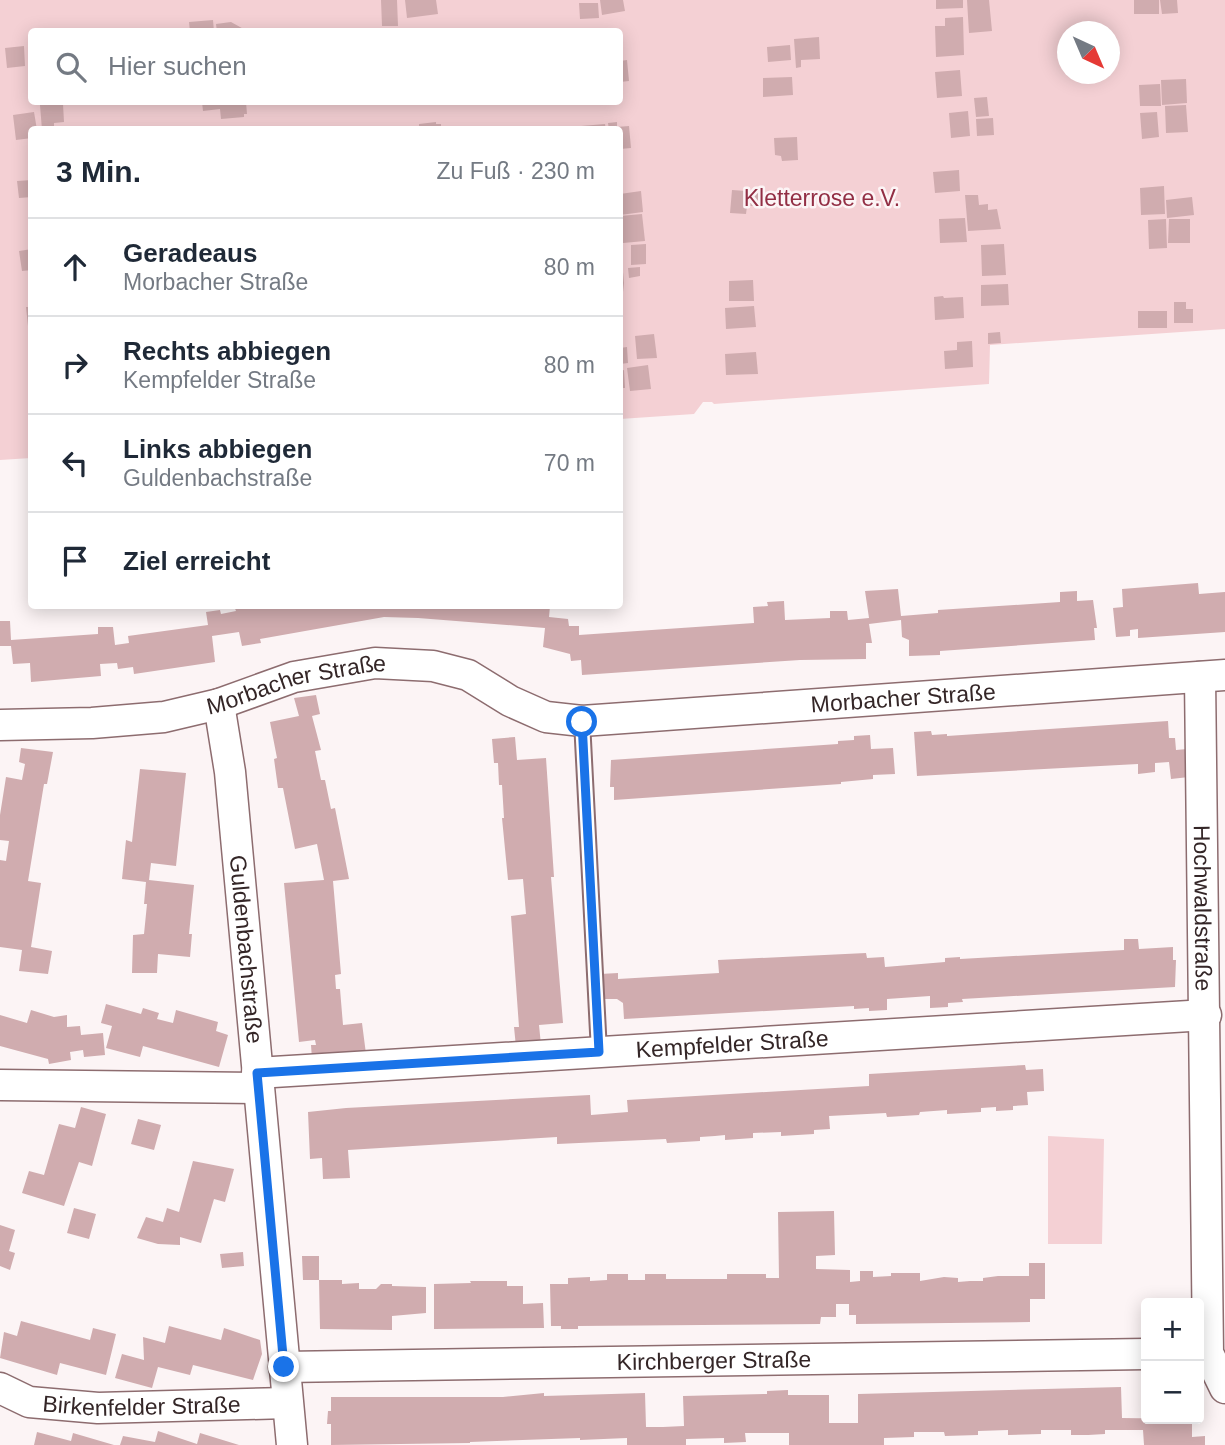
<!DOCTYPE html>
<html lang="de">
<meta charset="utf-8">
<style>
:root{--surface:#fff;--page:#f2f2f3;--text:#1f2937;--muted:#747a83;--line:#e0e1e3}
body{margin:0;font-family:Helvetica,sans-serif;background:var(--page);color:var(--text)}
.controls{position:absolute;right:21px;bottom:21px;display:grid;overflow:hidden;border-radius:7px;box-shadow:0 4px 18px #0003}
.controls button{width:63px;height:63px;display:grid;place-items:center;padding:0;border:0;border-bottom:2px solid var(--line);background:var(--surface);color:var(--text);font:35px sans-serif}
.compass{position:absolute;left:1057px;top:21px;width:63px;height:63px;border-radius:50%;background:var(--surface);box-shadow:0 4px 18px #0003;rotate:136deg}
.stop{position:absolute;width:21px;height:21px;margin:-16px;border:5px solid #1a73e8;border-radius:50%;background:#fff}
.stop.end{background:#1a73e8;border-color:#fff;box-shadow:0 2px 7px #0008}
.list{margin:0;padding:0;list-style:none}
h2{display:flex;justify-content:space-between;align-items:center;height:91px;margin:0;padding:0 28px;font-size:30px}
h2 small{font-size:23px;font-weight:400;color:var(--muted)}
.list li{display:grid;grid-template-columns:46px 1fr auto;gap:21px;align-items:center;box-sizing:border-box;height:98px;padding:0 28px;border-top:2px solid var(--line)}
.list b{display:block;font-size:26px;white-space:nowrap}
.list p{margin:0;font-size:23px;white-space:nowrap;color:var(--muted)}
.list em{font-size:23px;font-style:normal;color:var(--muted)}
.icon{flex:none;width:38px;height:38px;fill:none;stroke:currentColor;stroke-width:2;stroke-linecap:round;stroke-linejoin:round}
.map{position:relative;flex:none;width:1225px;height:1445px;overflow:hidden}
.search{position:absolute;background:var(--surface);box-shadow:0 4px 18px #0003;left:28px;top:28px;width:595px;height:77px;display:flex;align-items:center;gap:18px;box-sizing:border-box;padding:0 24px;border-radius:7px;color:var(--muted);font-size:26px}
.panel{position:absolute;background:var(--surface);box-shadow:0 4px 18px #0003;left:28px;top:126px;width:595px;height:483px;border-radius:7px}
.map>svg:first-child{display:block}
.green{fill:#f4d0d4;fill-rule:evenodd}
.building{fill:#d0acaf}
.lines{fill:none;stroke-linecap:round;stroke-linejoin:round}
.service-casing{stroke:#8d6c6f;stroke-width:18}
.minor-casing{stroke:#8d6c6f;stroke-width:33}
.service{stroke:#fff;stroke-width:14}
.minor{stroke:#fff;stroke-width:30}
.route{stroke:#1a73e8;stroke-width:9}
.labels{text-anchor:middle;dominant-baseline:central;stroke-width:5;stroke-linejoin:round;paint-order:stroke}
.park-label{font-size:23px;fill:#922e44;stroke:#fcf4f5}
.street-label{font-size:23px;fill:#342627;stroke:#fcf4f5}
</style>
<div class="map">
<svg width="1225" height="1445" viewBox="0 0 1225 1445">
<rect width="100%" height="100%" fill="#fcf4f5"/>
<!-- green -->
<path class="green" d="M0 0H1225V329L990 345 989 384 714 404 712 402H703L694 414 620 419V130H32L31 458 0 460ZM32 32H620V102H32ZM1068 32H1110V74H1068Z
M1048 1136 1104 1139 1102 1244H1048Z"/>
<!-- building -->
<path class="building" d="M381 0H397L398 26H382Z
M405 0H436L438 14 407 18Z
M600 0H623L625 11 602 15Z
M936 0H963V8L936 9Z
M967 0H989L992 31 969 33Z
M1134 0H1159V14H1134Z
M1160 0H1177L1178 13 1162 14Z
M579 3H598L599 18 580 19Z
M963 17 964 55 936 57 935 26H945V18Z
M213 20 214 32H190L189 22Z
M231 22 249 32H217L216 24Z
M819 37 820 59 801 60V67L796 68 794 39Z
M790 45 791 60 768 62 767 47Z
M24 46 25 66 7 68 5 48Z
M627 60 629 81 620 82V61Z
M960 70 962 96 937 98 935 72Z
M792 77 793 95 763 97V78Z
M1186 79 1187 103 1162 105 1161 80Z
M1160 84 1161 106H1140L1139 85Z
M987 97 989 116 976 117 974 98Z
M202 102H246L247 114H244V117L221 119 220 109 203 111Z
M63 104 64 122 54 123V130H42L40 105Z
M1186 105 1188 132 1166 133 1165 106Z
M968 111 970 136 951 138 949 113Z
M34 112 37 130H32V138L16 140 13 115Z
M1157 112 1159 137 1142 139 1140 113Z
M993 118 994 135 977 136 976 119Z
M436 122V124H441V130H419V124Z
M617 122V127L629 126 631 148 620 149V130H609L608 123Z
M605 124 606 130H581V126Z
M797 137 798 160 782 161 781 156 775 155 774 138Z
M959 170 960 191 935 193 933 172Z
M32 180V197L19 198 17 181Z
M1164 186 1165 214 1141 215 1140 188Z
M732 190 761 192 760 206H747L746 214 730 213Z
M641 191 643 212 620 215V194Z
M965 195H978L979 205 988 204V210L997 209 1001 229 968 231Z
M1192 197 1194 215 1167 218 1166 200Z
M642 214 645 241 623 243 620 216Z
M965 218 967 242 940 243 939 219Z
M1166 219 1167 248 1149 249 1148 220Z
M1169 219H1190V243H1168Z
M646 244V264L631 265V245Z
M1004 244 1006 275 982 276 981 245Z
M32 249V270L22 271 19 251Z
M620 261H622L624 283 623 292H620Z
M640 267V276L629 278 628 268Z
M753 280 754 301H729V281Z
M1008 284 1009 305 981 306V285Z
M943 296 944 298 963 297 964 318 935 320 934 297Z
M1174 302H1186V309H1193V323H1174Z
M754 306 756 327 726 329 725 308Z
M26 307H32V326H28Z
M1138 311H1167V328H1138Z
M1000 332 1001 343 988 344V333Z
M654 334 657 358 637 359 635 336Z
M972 341 973 367 945 369 944 351 957 350V342Z
M627 347 628 363 620 364V348Z
M756 352 758 374 726 375 725 354Z
M648 365 651 389 630 391 627 368Z
M624 370 625 388H620V371Z
M1198 583 1199 594 1225 592V632L1138 638V629L1130 630V636L1116 637 1113 608 1123 607 1122 589Z
M898 589 901 616 938 613V610L1060 602V592L1077 591V601L1093 600 1097 628H1094L1095 640 940 651V655L909 656V640L902 637 901 620 869 624 872 643H866V659L800 660 582 675 581 660 571 661 570 654 543 647 545 628 418 618 384 617 260 639 261 643 242 646 239 632 212 636 215 662 134 674 133 667 118 669 117 663 100 664 101 676 31 682 30 663 13 664 11 646H0V621H10L11 640 98 634V627H113L115 645 129 643 128 636 208 625 206 612 220 610 221 614 236 611 234 606H550L549 617 568 619 569 626H579V635L754 623 753 607 768 606 767 602 784 601 785 620 830 618V611H847L848 620 869 618 865 591Z
M316 695 320 714 312 716 321 750 315 751 321 780H325L331 809 335 808 349 879 333 881 341 974 335 975 336 989H340L343 1025 362 1023 366 1054 312 1059 311 1045H316L315 1040 299 1042 284 883 324 880 317 844 295 849 283 788H278L274 759 277 758 270 722 299 716 294 698Z
M1168 721 1169 738H1175L1176 750 1187 749 1189 777 1171 779 1169 762 1155 763V772L1138 774V764L917 776 914 732 931 731 932 735 947 734V736Z
M870 735 871 749 893 748 895 774 873 775V779L841 782V784L614 800V787H610L611 760 838 744V741L854 740V736Z
M515 737 517 760 546 758 554 877H551L563 1023 539 1025 541 1045 516 1047 514 1027H519L511 916 526 914 523 879 508 880 502 818H504L502 785H499L498 763H494L492 739Z
M21 748 53 752 47 784H44L28 881 41 883 31 947 52 951 48 974 19 971 22 950 0 947V860L6 861 9 841 0 840V815L6 777 22 780 25 764 19 762Z
M140 769 186 773 176 866 151 863 149 880 194 885 189 934H192L190 957 158 954 157 973H132L133 935 144 934 147 904H144L146 882 122 879 126 840 132 842Z
M1124 939H1138L1139 949 1173 947V960H1176L1175 987 962 999 963 1002 948 1003V1007L930 1008V996L887 999V1010L869 1011V1008L854 1009V1006L624 1019 623 1003 617 999H602L600 974 618 973V979L719 973 718 960 866 953 867 958 884 957 885 967 945 962V958L960 957V959L1124 950Z
M106 1004 141 1014 143 1008 159 1013 157 1019 173 1023 176 1010 218 1022 216 1031 228 1035 219 1067 143 1046 140 1057 106 1048 112 1026 101 1023Z
M31 1010 54 1017 67 1015V1027L80 1026 81 1035 103 1033 105 1055 84 1057 83 1050 70 1052 71 1060 49 1064 48 1059 0 1046V1015L27 1023Z
M1025 1065 1026 1070 1043 1069 1044 1091 1027 1092 1028 1105 1013 1106V1110L996 1111V1107L981 1108V1112L947 1114V1110L920 1112 919 1115 887 1117 886 1113 829 1116 830 1129 814 1130V1134L781 1136V1132L753 1133V1138L725 1140V1135L715 1136 700 1137V1141L667 1143 666 1139 557 1144V1137L348 1150 350 1178 323 1179 322 1158 310 1159 308 1112 346 1108 590 1095 591 1115 628 1112 627 1100 869 1086V1074Z
M81 1107 106 1114 92 1166 79 1162 64 1206 22 1193 29 1171 44 1175 59 1124 75 1128Z
M138 1119 161 1125 154 1150 131 1144Z
M193 1161 234 1169 225 1202 214 1199 201 1243 180 1237V1245L158 1244 137 1238 146 1217 163 1222 167 1208 179 1212Z
M74 1208 96 1214 89 1239 67 1233Z
M834 1211 835 1255 816 1256V1269L850 1270V1282L860 1281V1271H873V1277L891 1276V1273H920V1281L944 1277 958 1278V1282L970 1281H983V1278L998 1276H1029V1263H1045V1299H1030V1322L856 1324V1315H849V1304H836V1317H821L820 1324 578 1326V1329H561V1326H551L550 1284H568V1278L590 1277V1281L607 1280V1274H628V1280H645V1274H666V1279H727V1274H766V1278H779L778 1212Z
M0 1225 15 1230 9 1251 15 1253 10 1270 0 1266Z
M243 1252 244 1266 222 1268 220 1254Z
M302 1256H319V1280H303Z
M319 1280H342V1284L359 1283V1289H376L381 1284H392V1286L426 1287V1313L392 1316V1330L320 1329Z
M470 1281H507V1286H523V1304L543 1303 544 1328 434 1329V1284L471 1283Z
M21 1321 90 1340 93 1328 116 1334 106 1375 60 1363 57 1375 0 1358 4 1332 17 1336Z
M169 1326 221 1340 224 1328 260 1340 262 1354 253 1380 193 1365 190 1375 158 1367 152 1388 115 1378 122 1354 144 1360 143 1337 165 1343Z
M1121 1387 1122 1418 1192 1419V1437L1205 1436V1445H1144L1143 1430H1105V1434L1088 1435H1071V1430H1041V1434L1008 1435V1430L978 1431V1435L945 1436 944 1432H914V1437L884 1438V1445H789V1433H745L746 1442 724 1443V1438L686 1439V1445H627V1438L580 1440V1438L470 1442V1443L331 1445V1424H327L328 1411H331V1397H503L544 1393V1396L645 1393 646 1427H663L684 1426 683 1396 767 1394V1391L788 1390V1395H829V1423H858V1394Z
M158 1431 197 1444 200 1433 239 1445H120L123 1436 155 1442Z
M37 1432 71 1441 73 1433 114 1445H34Z"/>
<g class="lines">
<!-- service casing -->
<g class="service-casing">
<path id="service" d="M582 721 599 1052"/>
</g>
<!-- minor casing -->
<g class="minor-casing">
<g id="minor">
<path id="s1" d="M1200 677 1208 1353 1225 1388"/>
<path id="s2" d="M219 704 230 772 292 1445"/>
<path id="s3" d="M0 725 92 723 164 717 219 704 294 677 375 663 433 666 468 675 510 701 546 717 582 721 1225 675"/>
<path id="s4" d="M257 1073 1206 1015"/>
<path d="M0 1085 258 1088"/>
<path id="s5" d="M284 1367 1146 1354"/>
<path id="s6" d="M0 1388 29 1402 98 1408 287 1403"/>
</g>
</g>
<!-- service -->
<use href="#service" class="service"/>
<!-- minor -->
<use href="#minor" class="minor"/>
</g>
<g class="lines">
<!-- route -->
<path class="route" d="M284 1367 257 1073 599 1052 582 722"/>
</g>
<g class="labels">
<!-- park labels -->
<g class="park-label">
<text x="822" y="198">Kletterrose e.V.</text>
</g>
<!-- street labels -->
<g class="street-label">
<text stroke="none"><textPath href="#s3" startOffset="301">Morbacher Straße</textPath></text>
<text stroke="none"><textPath href="#s3" startOffset="924">Morbacher Straße</textPath></text>
<text stroke="none"><textPath href="#s1" startOffset="231">Hochwaldstraße</textPath></text>
<text stroke="none"><textPath href="#s2" startOffset="247">Guldenbachstraße</textPath></text>
<text stroke="none"><textPath href="#s4" startOffset="476">Kempfelder Straße</textPath></text>
<text stroke="none"><textPath href="#s5" startOffset="430">Kirchberger Straße</textPath></text>
<text stroke="none"><textPath href="#s6" startOffset="145">Birkenfelder Straße</textPath></text>
</g>
</g>
</svg>
<div class="controls">
<button>+</button>
<button>−</button>
</div>
<svg class="compass" viewBox="-18 -18 36 36"><path d="M0-13l5 13h-10z" fill="#e53935"/><path d="M0 13l5-13h-10z" fill="#747a83"/></svg>
<div class="stop" style="left:582px;top:722px"></div>
<div class="stop end" style="left:284px;top:1367px"></div>
<div class="search"><svg class="icon" aria-label="search" viewBox="0 0 24 24"><circle cx="10" cy="10" r="6"/><path d="M15 15l6 6"/></svg>Hier suchen</div>
<section class="panel">
<h2>3 Min.<small>Zu Fuß · 230 m</small></h2>
<ul class="list">
<li><svg class="icon" aria-label="ahead" viewBox="0 0 24 24"><path d="M12 20V5M6 11l6-6 6 6"/></svg><div><b>Geradeaus</b><p>Morbacher Straße</p></div><em>80 m</em></li>
<li><svg class="icon" aria-label="right" viewBox="0 0 24 24"><path d="M7 20v-9h11M14 6l5 5-5 5"/></svg><div><b>Rechts abbiegen</b><p>Kempfelder Straße</p></div><em>80 m</em></li>
<li><svg class="icon" aria-label="left" viewBox="0 0 24 24"><path d="M17 20v-9H6M10 6l-5 5 5 5"/></svg><div><b>Links abbiegen</b><p>Guldenbachstraße</p></div><em>70 m</em></li>
<li><svg class="icon" aria-label="arrive" viewBox="0 0 24 24"><path d="M6 21V4h12l-3 4 3 4H6"/></svg><div><b>Ziel erreicht</b></div></li>
</ul>
</section>
</div>
